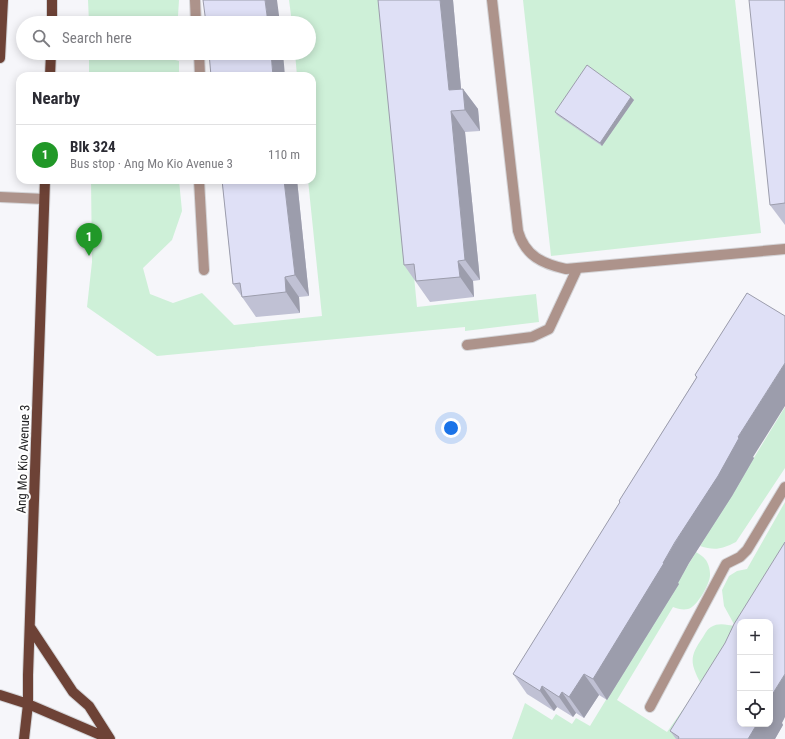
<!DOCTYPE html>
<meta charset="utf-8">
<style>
:root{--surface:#fff;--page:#f7f7f7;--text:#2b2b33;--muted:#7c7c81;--line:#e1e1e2;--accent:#219828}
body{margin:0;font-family:"Roboto Condensed",sans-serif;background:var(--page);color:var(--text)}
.controls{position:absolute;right:12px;bottom:12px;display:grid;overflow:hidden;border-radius:8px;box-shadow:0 2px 10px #0003}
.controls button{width:36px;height:36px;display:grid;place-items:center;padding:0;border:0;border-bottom:1px solid var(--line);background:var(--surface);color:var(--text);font:20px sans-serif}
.you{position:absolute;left:451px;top:428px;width:14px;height:14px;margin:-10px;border:3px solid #fff;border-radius:50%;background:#1a73e8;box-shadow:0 0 0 6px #1a73e833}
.badge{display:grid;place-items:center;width:26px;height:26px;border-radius:50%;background:var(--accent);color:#fff;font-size:13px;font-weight:700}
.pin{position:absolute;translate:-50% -33px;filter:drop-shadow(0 1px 2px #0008)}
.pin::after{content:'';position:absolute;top:21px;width:14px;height:12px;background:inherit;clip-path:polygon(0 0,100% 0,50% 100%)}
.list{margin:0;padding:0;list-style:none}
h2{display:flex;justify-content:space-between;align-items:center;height:52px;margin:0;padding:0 16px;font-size:17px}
h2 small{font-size:13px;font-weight:400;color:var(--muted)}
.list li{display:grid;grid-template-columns:26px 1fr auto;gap:12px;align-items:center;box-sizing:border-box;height:60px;padding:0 16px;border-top:1px solid var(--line)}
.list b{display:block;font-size:15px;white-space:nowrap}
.list p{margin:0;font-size:13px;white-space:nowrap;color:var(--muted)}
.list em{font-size:13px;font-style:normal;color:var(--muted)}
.icon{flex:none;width:22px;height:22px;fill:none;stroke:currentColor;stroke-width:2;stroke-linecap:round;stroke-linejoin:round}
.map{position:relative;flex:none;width:785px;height:739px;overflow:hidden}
.search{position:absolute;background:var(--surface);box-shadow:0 2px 10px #0003;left:16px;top:16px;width:300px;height:44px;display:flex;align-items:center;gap:10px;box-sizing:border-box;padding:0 14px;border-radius:22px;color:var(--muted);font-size:15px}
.panel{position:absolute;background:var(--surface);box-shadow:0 2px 10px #0003;left:16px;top:72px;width:300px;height:112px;border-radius:12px}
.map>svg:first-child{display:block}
.green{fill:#cef0d8}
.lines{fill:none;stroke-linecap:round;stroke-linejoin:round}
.minor-casing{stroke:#d4d4d7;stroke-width:12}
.major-casing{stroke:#d4d4d7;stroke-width:12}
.minor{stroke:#ad938b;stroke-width:10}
.major{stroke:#6d4236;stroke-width:10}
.wall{fill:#c0c1d4}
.shaded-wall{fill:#9c9dac}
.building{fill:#dfe0f6;stroke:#9c9dac}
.labels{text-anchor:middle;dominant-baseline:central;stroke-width:4;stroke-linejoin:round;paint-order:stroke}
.street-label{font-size:13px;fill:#1f1f21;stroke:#fff}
</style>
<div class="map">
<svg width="785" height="739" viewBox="0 0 785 739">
<rect width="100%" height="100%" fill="#f6f6fa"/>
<!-- green -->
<path class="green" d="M88 0H179L178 16 164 23H89Z
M289 0H387L417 307 536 294 539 322 465 331V327L157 356 87 307 92 262 91 180H179L182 211 172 240 143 268 150 294 173 303 202 293 234 325 322 316 308 180H312V76H297L295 53H309V23H292Z
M523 0H735L761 233 551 256Z
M89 53H156V55L179 61V76H89Z
M785 407V468L736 542C722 549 715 551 700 546Z
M785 502V584L740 622 693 739H512L525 703 552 720 556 714 572 724 576 718 590 726 696 552C699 554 703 556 705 559 708 562 710 569 710 574 711 582 697 607 688 609 683 610 678 609 673 607L617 700 667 732 701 684C690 663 689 657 703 637 705 634 707 629 711 627 719 622 727 625 735 626L724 606 722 590 729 576 737 571 747 569Z"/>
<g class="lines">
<!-- minor casing -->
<g class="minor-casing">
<path id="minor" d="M195 0 196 23
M492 0 518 231C525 256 543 264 566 269L785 249
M199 53 200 76
M199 180 204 270
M0 197 44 199
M467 345 532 337 549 329 577 269
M650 707 726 564 740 557 747 550 785 487"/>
</g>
<!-- major casing -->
<g class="major-casing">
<path id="major" d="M52 23V0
M0 58 3 0
M50 76 51 53
M30 627 73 692 89 706 110 739
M0 695 28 704 110 739
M24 739 28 704V675L45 180"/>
</g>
<!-- minor -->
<use href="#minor" class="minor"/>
<!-- major -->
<use href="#major" class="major"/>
</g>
<!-- wall -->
<path class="wall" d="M378 0H453L461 89H463L478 109 480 131 465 132 480 280 473 281 474 297 430 302 404 265Z
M785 0V225L770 205Z
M631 97 634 100 602 146 557 115 555 112Z
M222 180H297L309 296 299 297 300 313 256 317 233 284Z
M747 293 753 457 754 458 732 496 689 563 678 583 679 584 607 700 599 695 584 718 576 713 573 717 557 707 554 711 527 694 513 674 620 502 619 501 696 378 695 375Z
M782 723 783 725 775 739H676L670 731Z"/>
<!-- shaded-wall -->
<path class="shaded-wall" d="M265 0H277L280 23H268Z
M440 0H453L463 110 449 90Z
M271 53H283L285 76H273Z
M463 89 478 109 480 131 465 110Z
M631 97 634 100 602 146 600 143Z
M451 111 465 132 480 280 465 260Z
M284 180H297L309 296 295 275Z
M458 261 473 281 474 297 460 277Z
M285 277 299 297 300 313 286 292Z
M785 363V406L753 457 754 458 732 496 689 563 678 583 679 584 607 700 593 679 663 563 738 437Z
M584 674 599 695 584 718 569 697Z
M785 674V717L782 723 783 725 775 739H748L757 724H770V698Z
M542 686 557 707 554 711 540 691Z
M562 692 576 713 573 717 559 697Z"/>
<!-- building -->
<path class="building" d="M203 0H265L268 23H206Z
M378 0H440L449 90 463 89 465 110 451 111 465 260 458 261 460 277 416 281 414 264 404 265Z
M749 0H785V203L770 205Z
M209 53H271L273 76H211Z
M587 65 631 97 600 143 555 112Z
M222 180H284L295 275 285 277 286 292 242 297 240 283 233 284Z
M747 293 785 316V363L738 437 739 438 718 476 675 542 663 563H664L593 679 584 674 569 697 562 692 559 697 542 686 540 691 513 674 620 502 619 501 697 377 695 375Z
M785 542V674L770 698V622H740V724H757L748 739H678L679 737 670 731 725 643 734 624Z"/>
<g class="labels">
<!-- street labels -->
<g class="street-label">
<text transform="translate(23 459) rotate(-88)">Ang Mo Kio Avenue 3</text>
</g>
</g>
</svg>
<div class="controls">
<button>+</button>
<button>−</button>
<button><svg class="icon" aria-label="locate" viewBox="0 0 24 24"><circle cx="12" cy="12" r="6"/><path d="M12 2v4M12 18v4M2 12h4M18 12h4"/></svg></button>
</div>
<div class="you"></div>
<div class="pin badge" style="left:89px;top:256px">1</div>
<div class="search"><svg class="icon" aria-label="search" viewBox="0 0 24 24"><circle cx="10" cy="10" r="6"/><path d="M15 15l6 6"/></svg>Search here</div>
<section class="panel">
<h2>Nearby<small></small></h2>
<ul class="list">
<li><span class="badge">1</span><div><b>Blk 324</b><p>Bus stop · Ang Mo Kio Avenue 3</p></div><em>110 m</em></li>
</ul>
</section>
</div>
